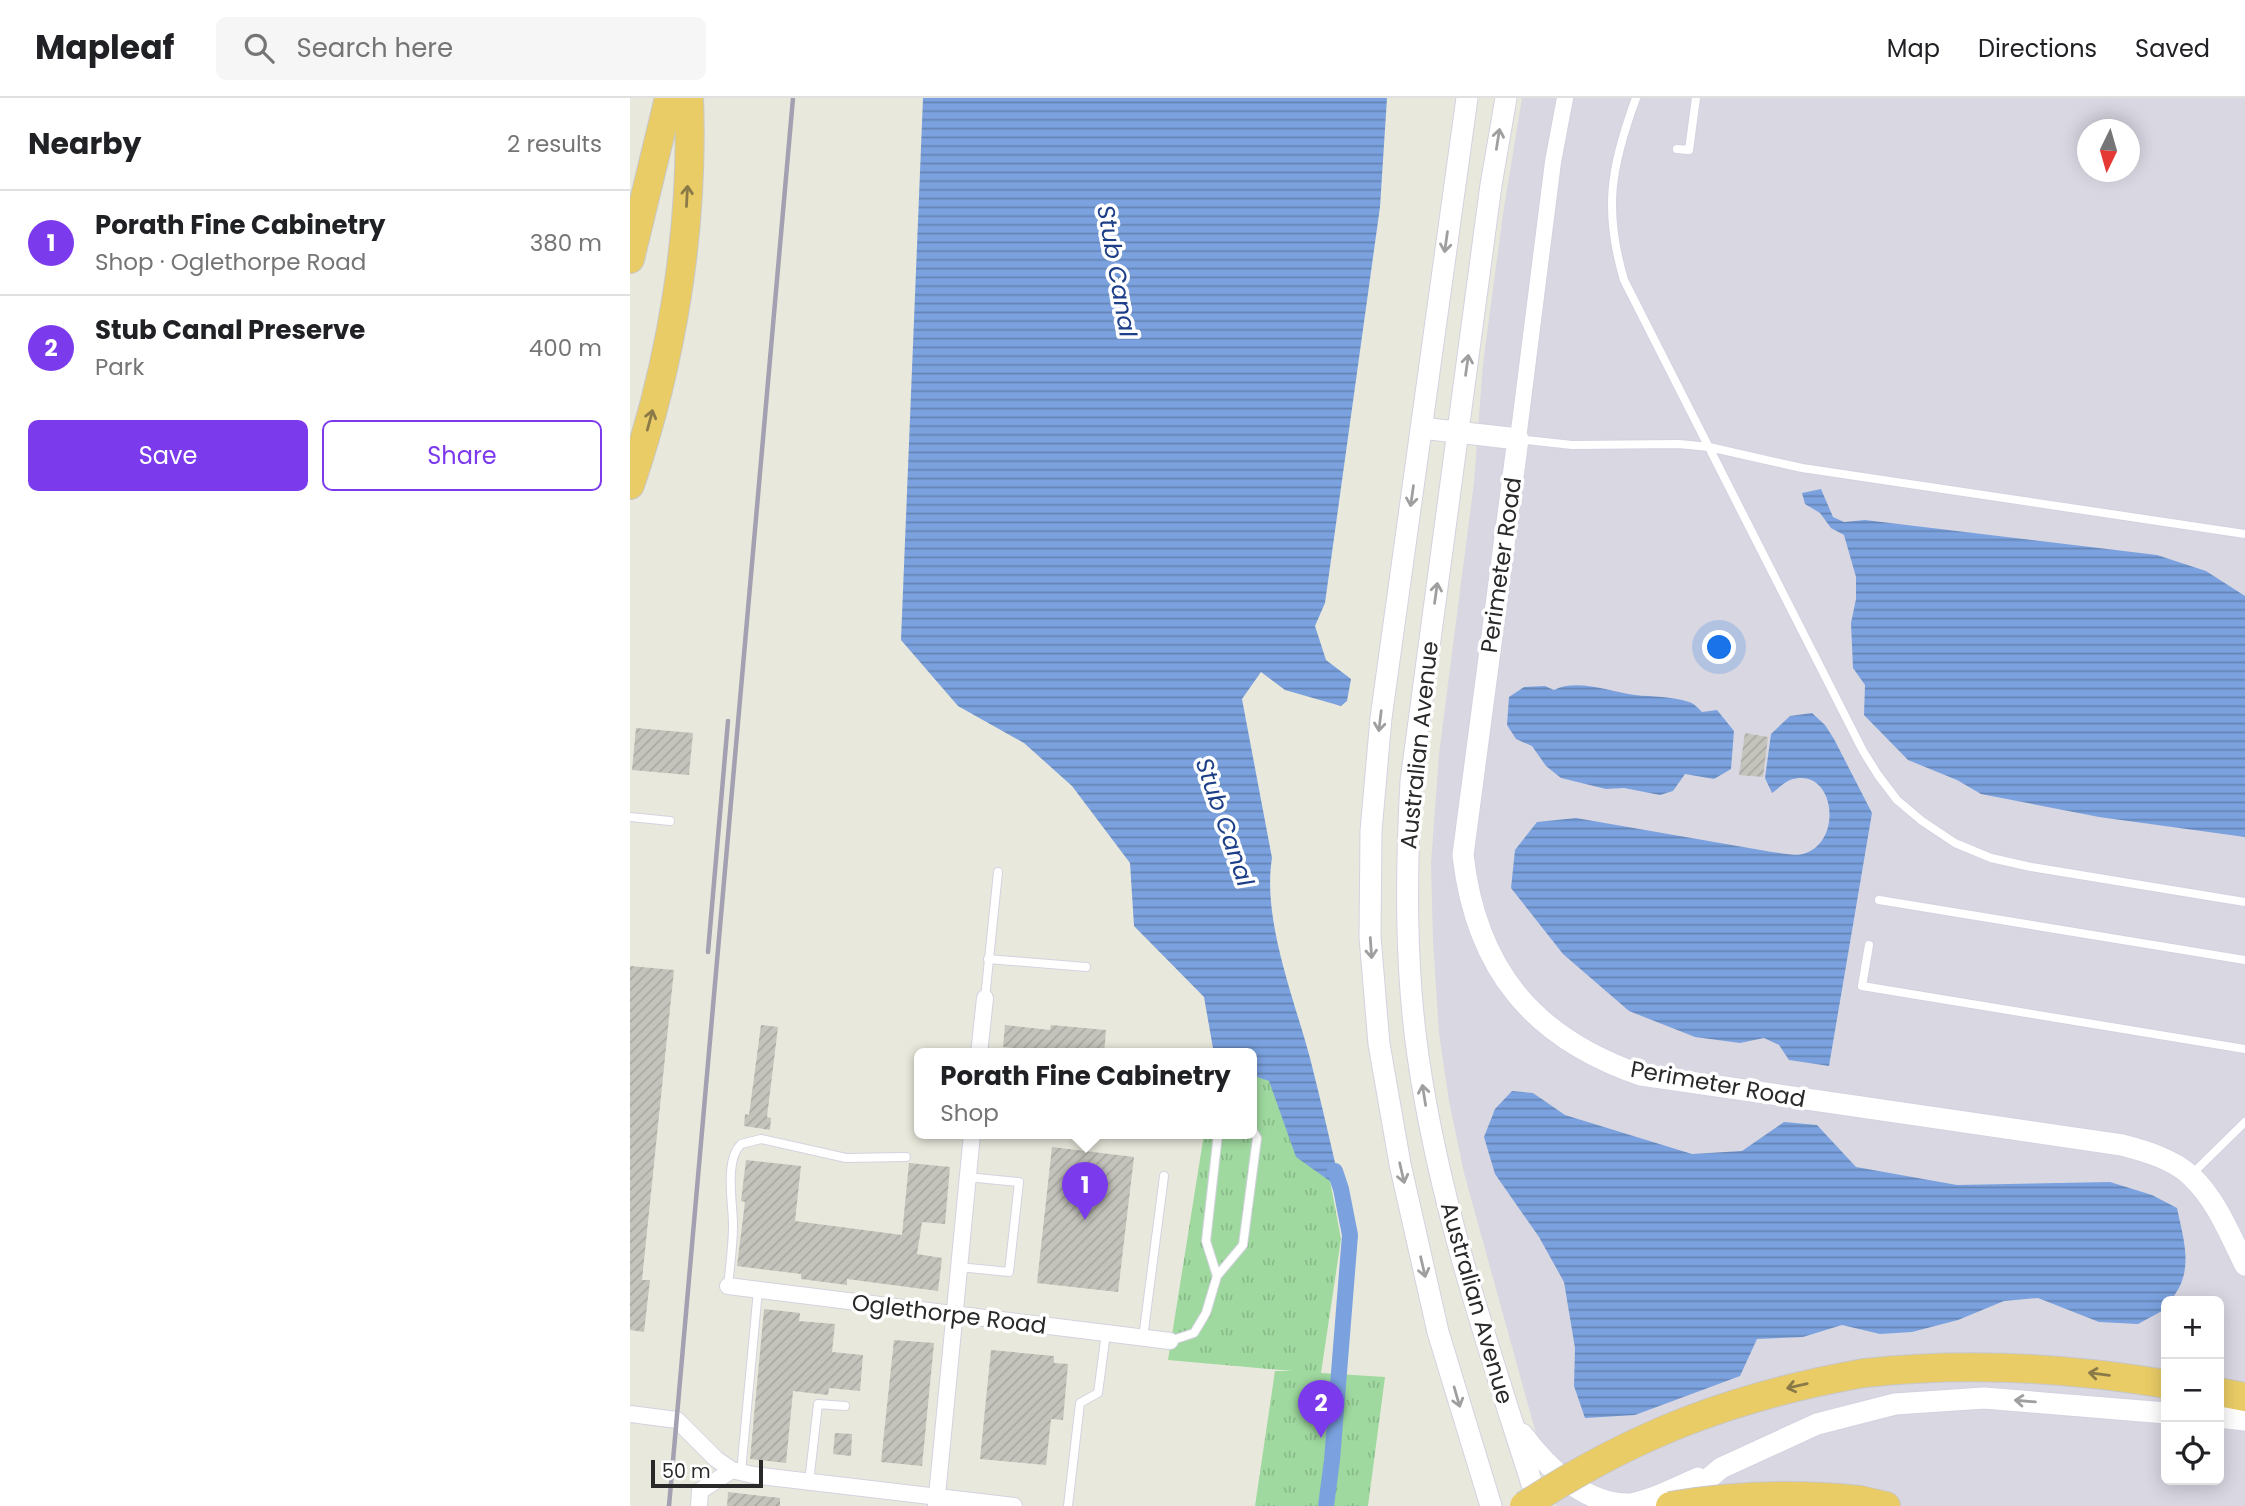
<!DOCTYPE html>
<meta charset="utf-8">
<style>
:root{--surface:#fff;--page:#f6f6f6;--text:#202124;--muted:#757577;--line:#e0e0e0;--accent:#7c3aed}
body{margin:0;font-family:Poppins,sans-serif;background:var(--page);color:var(--text)}
.controls{position:absolute;right:21px;bottom:21px;display:grid;overflow:hidden;border-radius:10px;box-shadow:0 4px 18px #0003}
.controls button{width:63px;height:63px;display:grid;place-items:center;padding:0;border:0;border-bottom:2px solid var(--line);background:var(--surface);color:var(--text);font:35px sans-serif}
.compass{position:absolute;left:1447px;top:21px;width:63px;height:63px;border-radius:50%;background:var(--surface);box-shadow:0 4px 18px #0003;rotate:185deg}
.scale{position:absolute;left:21px;bottom:18px;width:112px;box-sizing:border-box;padding-left:7px;border:4px solid #292929;border-top:0;font-size:19px;line-height:24px;white-space:nowrap;color:#292929;-webkit-text-stroke:5px #fff;paint-order:stroke}
.you{position:absolute;left:1090px;top:550px;width:24px;height:24px;margin:-18px;border:5px solid #fff;border-radius:50%;background:#1a73e8;box-shadow:0 0 0 10px #1a73e833}
.badge{display:grid;place-items:center;width:46px;height:46px;border-radius:50%;background:var(--accent);color:#fff;font-size:23px;font-weight:700}
.pin{position:absolute;translate:-50% -58px;filter:drop-shadow(0 2px 4px #0008)}
.pin::after{content:'';position:absolute;top:37px;width:24px;height:21px;background:inherit;clip-path:polygon(0 0,100% 0,50% 100%)}
.popup{position:absolute;left:284px;top:950px;width:343px;height:91px;box-sizing:border-box;display:grid;place-content:center;border-radius:10px;background:var(--surface);filter:drop-shadow(0 2px 5px #0005);font-size:23px;white-space:nowrap;color:var(--muted)}
.popup b{font-size:26px;color:var(--text)}
.popup::after{content:'';position:absolute;left:50%;top:100%;margin-left:-14px;border:14px solid transparent;border-top-color:var(--surface)}
.list{margin:0;padding:0;list-style:none}
h2{display:flex;justify-content:space-between;align-items:center;height:91px;margin:0;padding:0 28px;font-size:30px}
h2 small{font-size:23px;font-weight:400;color:var(--muted)}
.list li{display:grid;grid-template-columns:46px 1fr auto;gap:21px;align-items:center;box-sizing:border-box;height:105px;padding:0 28px;border-top:2px solid var(--line)}
.list b{display:block;font-size:26px;white-space:nowrap}
.list p{margin:0;font-size:23px;white-space:nowrap;color:var(--muted)}
.list em{font-size:23px;font-style:normal;color:var(--muted)}
.actions{display:flex;gap:14px;padding:21px 28px}
.actions a{flex:1;padding:16px 0;border:2px solid var(--accent);border-radius:10px;text-align:center;font-size:24px;color:var(--accent)}
.actions .main{background:var(--accent);color:#fff}
.icon{flex:none;width:38px;height:38px;fill:none;stroke:currentColor;stroke-width:2;stroke-linecap:round;stroke-linejoin:round}
.map{position:relative;flex:none;width:1615px;height:1408px;overflow:hidden}
header{display:flex;align-items:center;gap:42px;box-sizing:border-box;height:98px;padding:0 35px;background:var(--surface);border-bottom:2px solid var(--line)}
header strong{font-size:33px}
nav{display:flex;gap:38px;margin-inline-start:auto;font-size:24px}
.search{width:490px;height:63px;background:var(--page);display:flex;align-items:center;gap:18px;box-sizing:border-box;padding:0 24px;border-radius:10px;color:var(--muted);font-size:26px}
main{display:flex}
aside{flex:1;background:var(--surface)}
.map>svg:first-child{display:block}
.airport{fill:#d9d7e2;fill-rule:evenodd}
.park{fill:url(#park-tufts)}
.water{fill:url(#water-rules)}
.lines{fill:none;stroke-linecap:round;stroke-linejoin:round}
.canal{stroke:#7ba2df;stroke-width:16}
.building{fill:url(#building-hatch)}
.lane-casing{stroke:#d4d2e0;stroke-width:10}
.street-casing{stroke:#d4d2e0;stroke-width:18}
.secondary-casing{stroke:#d4d2e0;stroke-width:23}
.highway-casing{stroke:#c7c7c7;stroke-width:30}
.lane{stroke:#fff;stroke-width:8}
.street{stroke:#fff;stroke-width:16}
.secondary{stroke:#fff;stroke-width:21}
.highway{stroke:#eacc66;stroke-width:28}
.rail{stroke:#a3a0b1;stroke-width:4.5}
.highway-bridge-casing{stroke:#c7c7c7;stroke-width:30;stroke-linecap:butt}
.highway-bridge{stroke:#eacc66;stroke-width:28}
.oneway{stroke:#9f9f9f}
.oneway2{stroke:#8a7a48}
.labels{text-anchor:middle;dominant-baseline:central;stroke-width:7;stroke-linejoin:round;paint-order:stroke}
.street-label{font-size:23px;fill:#292929;stroke:#fff}
.water-label{font-size:24px;font-style:italic;fill:#1d3f88;stroke:#fff}
</style>
<header>
<strong>Mapleaf</strong>
<div class="search"><svg class="icon" aria-label="search" viewBox="0 0 24 24"><circle cx="10" cy="10" r="6"/><path d="M15 15l6 6"/></svg>Search here</div>
<nav><a>Map</a><a>Directions</a><a>Saved</a></nav>
</header>
<main>
<aside>
<h2>Nearby<small>2 results</small></h2>
<ul class="list">
<li><span class="badge">1</span><div><b>Porath Fine Cabinetry</b><p>Shop · Oglethorpe Road</p></div><em>380 m</em></li>
<li><span class="badge">2</span><div><b>Stub Canal Preserve</b><p>Park</p></div><em>400 m</em></li>
</ul>
<div class="actions"><a class="main">Save</a><a>Share</a></div>
</aside>
<div class="map">
<svg width="1615" height="1408" viewBox="0 0 1615 1408">
<defs>
<pattern id="park-tufts" width="24" height="20" patternUnits="userSpaceOnUse" patternTransform="scale(1.75)"><rect width="24" height="20" fill="#9fd99f"/><path d="M3 7l-1-3M5 7V3M7 7l1-3M15 17l-1-3M17 17v-4M19 17l1-3" fill="none" stroke="#89ba89"/></pattern>
<pattern id="water-rules" width="6" height="5" patternUnits="userSpaceOnUse" patternTransform="scale(1.75)"><rect width="6" height="5" fill="#7ba2df"/><path d="M0 2.5h6" fill="none" stroke="#6584b5"/></pattern>
<pattern id="building-hatch" width="6" height="6" patternUnits="userSpaceOnUse" patternTransform="scale(1.75)"><rect width="6" height="6" fill="#c5c4bc"/><path d="M-1 1l2-2M0 6l6-6M5 7l2-2" fill="none" stroke="#a9a8a2"/></pattern>
</defs>
<rect width="100%" height="100%" fill="#e9e8dc"/>
<!-- airport -->
<path class="airport" d="M892 0H1615V1408H926L834 1075 819 1003 809 935 803 843 801 765 809 656 844 384 853 266 873 116ZM1458 32H1500V74H1458ZM1536 1203H1589V1382H1536Z"/>
<!-- park -->
<path class="park" d="M621 977 639 982 666 1058 700 1083 711 1141 691 1275 755 1279 738 1408H625L645 1273H663L538 1262 574 1036H621Z"/>
<!-- water -->
<path class="water" d="M293 0H757L750 109 695 505 685 528 696 562 721 581 717 603 711 608 655 592 631 574 612 601 642 760C632 821 664 900 680 960 691 1003 701 1047 711 1091L666 1059 639 983 621 977V956H584L574 899 504 828 500 765 442 688 394 645 328 608 271 542Z
M1191 391 1203 419 1214 424 1235 422 1527 457 1576 473 1615 498V739L1469 719 1351 696 1327 682 1278 662 1234 617 1235 587 1223 570 1221 525 1226 501V479L1214 437 1201 430 1190 415 1175 406 1172 395Z
M915 588 924 592C947 580 981 594 1005 597 1023 599 1041 598 1059 604 1065 606 1067 609 1072 614L1087 612 1104 633 1101 671 1084 681 1055 676 1043 693 1030 697 994 690 976 691 931 680 916 668 902 648 886 641 877 627 879 599 894 589Z
M1182 615 1195 627 1204 641 1242 715 1199 968 1159 962 1149 947 1134 940 1110 945 1065 939 999 913 933 856 881 790 885 752 907 724 946 720 1142 754C1152 755 1167 759 1176 755 1214 741 1204 667 1160 682 1154 684 1147 692 1142 695L1135 680 1141 636 1160 618Z
M882 993 903 995 935 1017 1062 1056 1112 1053 1154 1024 1187 1027 1226 1069 1327 1087 1480 1084 1522 1097 1547 1110C1554 1144 1565 1174 1540 1203H1536V1208L1532 1213 1508 1226 1469 1224 1408 1200 1374 1203 1328 1222 1282 1234 1250 1236 1212 1227 1173 1239 1127 1241 1110 1278 1005 1317 955 1320 944 1288 945 1250 934 1184 909 1139 865 1076 854 1039 865 1011Z"/>
<g class="lines">
<!-- canal -->
<path class="canal" d="M696 1408 702 1362 720 1137 711 1091 705 1073"/>
</g>
<!-- building -->
<path class="building" d="M6 630 63 635 59 677 2 672Z
M1115 635 1138 639 1133 679 1109 677Z
M0 868 44 872 12 1182H20L14 1234 0 1232Z
M131 927 148 929 137 1019 141 1020 140 1032 114 1028 115 1016 119 1017Z
M375 927 420 932 421 927 476 932 474 956H438L373 949Z
M422 1049 504 1059 488 1194 407 1185Z
M116 1062 171 1068 165 1123 272 1137 279 1065 320 1069 315 1126 292 1124 287 1156 312 1160 308 1193 217 1181V1187L171 1181V1176L107 1168 115 1104 111 1103Z
M134 1211 170 1215 169 1223 205 1226 202 1254 233 1257 230 1293 199 1290 198 1297 163 1293 156 1365 120 1361Z
M264 1242 304 1245 292 1368 251 1364Z
M361 1252 424 1258V1265L438 1266 433 1322 421 1321 416 1367 350 1361Z
M205 1335 222 1336 221 1358 203 1356Z
M98 1394 150 1400V1408H97Z"/>
<g class="lines">
<!-- lane casing -->
<g class="lane-casing">
<path id="lane" d="M1006 0C981 68 973 111 994 182L1233 653 1248 677 1267 702 1292 723 1325 745 1361 760 1401 769 1615 804
M1047 51 1059 52 1066 0
M888 341 942 347 1049 346 1079 349 1172 370 1615 436
M0 719 40 723
M1249 802 1615 862
M1239 847 1232 888 1615 951
M358 861 456 869
M355 900 368 774
M1562 1076 1615 1024
M329 1169 379 1174 389 1084 337 1079
M587 1178 576 1143 588 1036
M98 1188C100 1168 103 1147 103 1127 103 1104 94 1063 111 1046L131 1041 216 1060 276 1059
M513 1240 534 1078
M540 1243 564 1235 576 1215 587 1178 613 1147 627 1040 621 1030
M111 1374 128 1192
M179 1384 188 1306 215 1308
M438 1408 450 1305 468 1295 476 1235"/>
</g>
<!-- street casing -->
<g class="street-casing">
<path id="street" d="M888 341 923 64 935 0
M349 956 355 900
M98 1188 540 1243
M0 1316 47 1322 86 1361 102 1372 123 1377 384 1408
M69 1408 70 1393 102 1372
M306 1408 342 1036"/>
</g>
<!-- secondary casing -->
<g class="secondary-casing">
<path id="secondary" d="M837 0 751 620 741 733 740 839 749 946 770 1066 808 1234 861 1408
M876 0 861 87 781 683C776 775 775 867 788 958 810 1112 862 1260 909 1408
M791 330 888 341 833 757C846 871 903 940 1011 977L1492 1047C1515 1053 1543 1061 1561 1078 1586 1101 1600 1137 1615 1167
M1589 1319 1615 1322
M892 1336C916 1368 955 1408 1001 1406 1024 1401 1046 1390 1068 1380
M1047 1407 1091 1370 1187 1326 1265 1306 1354 1300 1536 1315"/>
</g>
<!-- highway casing -->
<g class="highway-casing">
<path id="highway" d="M0 161 39 0
M0 387C42 264 64 131 59 0
M1234 1275C1336 1264 1435 1269 1536 1286
M1589 1294 1615 1299
M1230 1402 1256 1408"/>
</g>
<!-- lane -->
<use href="#lane" class="lane"/>
<!-- street -->
<use href="#street" class="street"/>
<!-- secondary -->
<use href="#secondary" class="secondary"/>
<!-- highway -->
<use href="#highway" class="highway"/>
<!-- rail -->
<path class="rail" d="M78 854 98 623
M39 1408 163 0"/>
<!-- highway-bridge casing -->
<g class="highway-bridge-casing">
<path id="highway-bridge" d="M894 1408C1004 1336 1104 1298 1234 1275
M1040 1408C1104 1397 1165 1395 1230 1402"/>
</g>
<!-- highway-bridge -->
<use href="#highway-bridge" class="highway-bridge"/>
</g>
<!-- one-way arrows -->
<defs><path id="oneway-shaft" d="M-6 0H5M1.5-3L5.5 0L1.5 3" fill="none" stroke-width="1.6" stroke-linecap="round" stroke-linejoin="round" transform="scale(1.75)"/></defs>
<g class="oneway">
<use href="#oneway-shaft" transform="translate(868 41) rotate(-81)"/>
<use href="#oneway-shaft" transform="translate(816 144) rotate(98)"/>
<use href="#oneway-shaft" transform="translate(837 267) rotate(-82)"/>
<use href="#oneway-shaft" transform="translate(782 398) rotate(98)"/>
<use href="#oneway-shaft" transform="translate(806 495) rotate(-82)"/>
<use href="#oneway-shaft" transform="translate(750 623) rotate(97)"/>
<use href="#oneway-shaft" transform="translate(741 850) rotate(86)"/>
<use href="#oneway-shaft" transform="translate(794 997) rotate(-99)"/>
<use href="#oneway-shaft" transform="translate(772 1075) rotate(77)"/>
<use href="#oneway-shaft" transform="translate(793 1169) rotate(77)"/>
<use href="#oneway-shaft" transform="translate(827 1299) rotate(74)"/>
<use href="#oneway-shaft" transform="translate(1395 1303) rotate(-175)"/>
</g>
<g class="oneway2">
<use href="#oneway-shaft" transform="translate(57 98) rotate(-87)"/>
<use href="#oneway-shaft" transform="translate(20 322) rotate(-75)"/>
<use href="#oneway-shaft" transform="translate(1469 1276) rotate(-173)"/>
<use href="#oneway-shaft" transform="translate(1167 1288) rotate(167)"/>
</g>
<g class="labels">
<!-- street labels -->
<g class="street-label">
<text transform="translate(871 467) rotate(-82)">Perimeter Road</text>
<text transform="translate(789 647) rotate(-84)">Australian Avenue</text>
<text transform="translate(1088 986) rotate(10)">Perimeter Road</text>
<text transform="translate(847 1205) rotate(74)">Australian Avenue</text>
<text transform="translate(319 1216) rotate(7)">Oglethorpe Road</text>
</g>
<!-- water labels -->
<g class="water-label">
<text transform="translate(487 173) rotate(80)">Stub Canal</text>
<text transform="translate(595 724) rotate(71)">Stub Canal</text>
</g>
</g>
</svg>
<div class="controls">
<button>+</button>
<button>−</button>
<button><svg class="icon" aria-label="locate" viewBox="0 0 24 24"><circle cx="12" cy="12" r="6"/><path d="M12 2v4M12 18v4M2 12h4M18 12h4"/></svg></button>
</div>
<svg class="compass" viewBox="-18 -18 36 36"><path d="M0-13l5 13h-10z" fill="#e53935"/><path d="M0 13l5-13h-10z" fill="#757577"/></svg>
<div class="scale">50 m</div>
<div class="you"></div>
<div class="pin badge" style="left:455px;top:1122px">1</div>
<div class="popup"><b>Porath Fine Cabinetry</b>Shop</div>
<div class="pin badge" style="left:691px;top:1340px">2</div>
</div>
</main>
